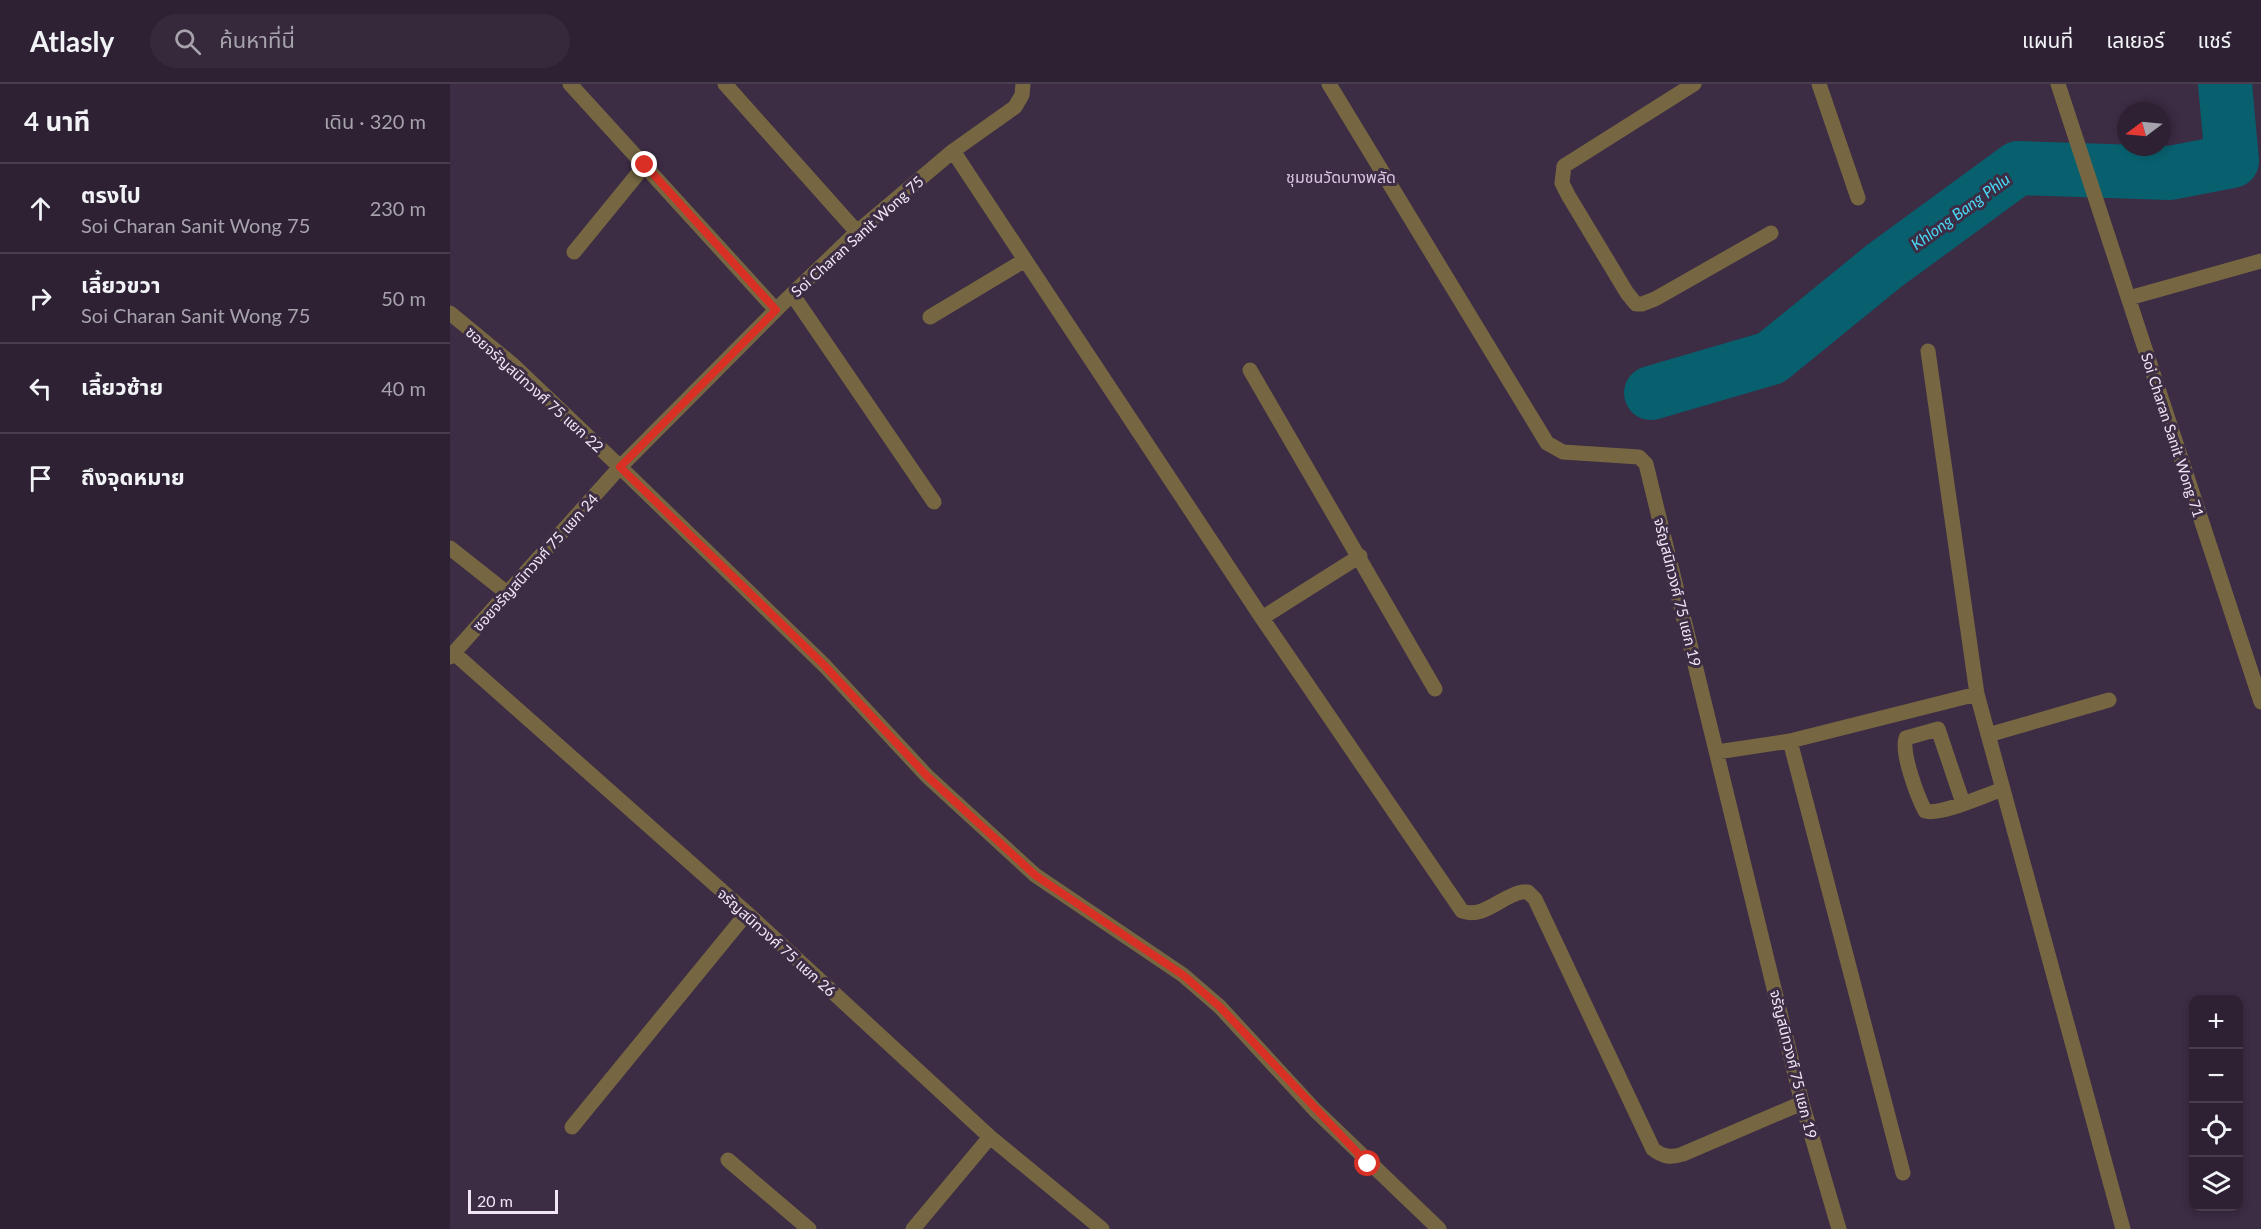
<!DOCTYPE html>
<html lang="th">
<meta charset="utf-8">
<style>
:root{--surface:#2d2133;--page:#35293b;--text:#f1f3f6;--muted:#a7a3ac;--line:#483e4e}
body{margin:0;font-family:Lato,"Noto Sans Thai",sans-serif;background:var(--page);color:var(--text)}
.controls{position:absolute;right:18px;bottom:18px;display:grid;overflow:hidden;border-radius:12px;box-shadow:0 3px 9px #0003}
.controls button{width:54px;height:54px;display:grid;place-items:center;padding:0;border:0;border-bottom:2px solid var(--line);background:var(--surface);color:var(--text);font:30px sans-serif}
.compass{position:absolute;left:1667px;top:18px;width:54px;height:54px;border-radius:50%;background:var(--surface);box-shadow:0 3px 9px #0003;rotate:254deg}
.scale{position:absolute;left:18px;bottom:15px;width:90px;box-sizing:border-box;padding-left:6px;border:3px solid #efe5f5;border-top:0;font-size:16px;line-height:21px;white-space:nowrap;color:#efe5f5;-webkit-text-stroke:4px #3c2c44;paint-order:stroke}
.stop{position:absolute;width:18px;height:18px;margin:-14px;border:4px solid #d93025;border-radius:50%;background:#fff}
.stop.end{background:#d93025;border-color:#fff;box-shadow:0 2px 6px #0008}
.list{margin:0;padding:0;list-style:none}
h2{display:flex;justify-content:space-between;align-items:center;height:78px;margin:0;padding:0 24px;font-size:26px}
h2 small{font-size:20px;font-weight:400;color:var(--muted)}
.list li{display:grid;grid-template-columns:39px 1fr auto;gap:18px;align-items:center;box-sizing:border-box;height:90px;padding:0 24px;border-top:2px solid var(--line)}
.list b{display:block;font-size:22px;white-space:nowrap}
.list p{margin:0;font-size:20px;white-space:nowrap;color:var(--muted)}
.list em{font-size:20px;font-style:normal;color:var(--muted)}
.icon{flex:none;width:33px;height:33px;fill:none;stroke:currentColor;stroke-width:2;stroke-linecap:round;stroke-linejoin:round}
.map{position:relative;flex:none;width:1811px;height:1145px;overflow:hidden}
header{display:flex;align-items:center;gap:36px;box-sizing:border-box;height:84px;padding:0 30px;background:var(--surface);border-bottom:2px solid var(--line)}
header strong{font-size:28px}
nav{display:flex;gap:33px;margin-inline-start:auto;font-size:21px}
.search{width:420px;height:54px;background:var(--page);display:flex;align-items:center;gap:15px;box-sizing:border-box;padding:0 21px;border-radius:33px;color:var(--muted);font-size:22px}
main{display:flex}
aside{flex:1;background:var(--surface)}
.map>svg:first-child{display:block}
.lines{fill:none;stroke-linecap:round;stroke-linejoin:round}
.river{stroke:#085f6d;stroke-width:54}
.minor{stroke:#766742;stroke-width:15}
.route{stroke:#d93025;stroke-width:8}
.labels{text-anchor:middle;dominant-baseline:central;stroke-width:6;stroke-linejoin:round;paint-order:stroke}
.street-label{font-size:15px;fill:#efe5f5;stroke:#3c2c44}
.neighbourhood-label{font-size:16px;fill:#d9c5e4;stroke:#3c2c44}
.water-label{font-size:16px;font-style:italic;fill:#49d9f4;stroke:#3c2c44}
</style>
<header>
<strong>Atlasly</strong>
<div class="search"><svg class="icon" aria-label="search" viewBox="0 0 24 24"><circle cx="10" cy="10" r="6"/><path d="M15 15l6 6"/></svg>ค้นหาที่นี่</div>
<nav><a>แผนที่</a><a>เลเยอร์</a><a>แชร์</a></nav>
</header>
<main>
<aside>
<h2>4 นาที<small>เดิน · 320 m</small></h2>
<ul class="list">
<li><svg class="icon" aria-label="ahead" viewBox="0 0 24 24"><path d="M12 20V5M6 11l6-6 6 6"/></svg><div><b>ตรงไป</b><p>Soi Charan Sanit Wong 75</p></div><em>230 m</em></li>
<li><svg class="icon" aria-label="right" viewBox="0 0 24 24"><path d="M7 20v-9h11M14 6l5 5-5 5"/></svg><div><b>เลี้ยวขวา</b><p>Soi Charan Sanit Wong 75</p></div><em>50 m</em></li>
<li><svg class="icon" aria-label="left" viewBox="0 0 24 24"><path d="M17 20v-9H6M10 6l-5 5 5 5"/></svg><div><b>เลี้ยวซ้าย</b></div><em>40 m</em></li>
<li><svg class="icon" aria-label="arrive" viewBox="0 0 24 24"><path d="M6 21V4h12l-3 4 3 4H6"/></svg><div><b>ถึงจุดหมาย</b></div></li>
</ul>
</aside>
<div class="map">
<svg width="1811" height="1145" viewBox="0 0 1811 1145">
<rect width="100%" height="100%" fill="#3c2c44"/>
<g class="lines">
<!-- river -->
<path class="river" d="M1201 309 1321 274 1434 182 1568 84 1720 89 1782 77 1775 0"/>
<!-- minor -->
<path class="minor" d="M120 0 326 226
M275 0 407 148
M879 0 1097 359 1113 368 1189 373 1196 380 1352 1019 1389 1145
M1244 0 1114 82 1112 99 1118 111 1177 209 1186 220H1192L1205 215 1321 149
M1369 0 1408 114
M1608 0 1811 618
M503 67 812 534 1012 827C1034 835 1051 812 1072 808H1078L1085 815 1203 1065C1213 1073 1221 1074 1233 1070L1352 1019
M124 168 195 81
M342 210 484 418
M1679 214 1811 177
M0 229 62 280 170 383 375 582 477 692 585 791 733 891 770 923 865 1026 989 1145
M480 233 575 176
M1478 267 1527 610 1673 1145
M800 286 985 605
M0 464 57 509
M812 534 910 472
M4 569 297 829 540 1053 652 1145
M0 573 170 383 333 219 407 148 503 67 565 23 572 11 573 0
M1538 651 1659 616
M1267 668 1340 657
M1513 719 1488 645 1456 654C1451 669 1467 711 1475 727 1490 732 1535 711 1553 705
M122 1043 297 829
M278 1076 359 1145
M1453 1089 1340 657 1527 610
M463 1145 540 1053"/>
</g>
<g class="lines">
<!-- route -->
<path class="route" d="M195 81 326 226 170 383 375 582 477 692 585 791 733 891 770 923 918 1080"/>
</g>
<g class="labels">
<!-- street labels -->
<g class="street-label">
<text transform="translate(407 152) rotate(-42)">Soi Charan Sanit Wong 75</text>
<text transform="translate(85 305) rotate(42)">ซอยจรัญสนิทวงศ์ 75 แยก 22</text>
<text transform="translate(1723 351) rotate(72)">Soi Charan Sanit Wong 71</text>
<text transform="translate(85 478) rotate(-48)">ซอยจรัญสนิทวงศ์ 75 แยก 24</text>
<text transform="translate(1228 508) rotate(76)">จรัญสนิทวงศ์ 75 แยก 19</text>
<text transform="translate(327 858) rotate(42)">จรัญสนิทวงศ์ 75 แยก 26</text>
<text transform="translate(1344 980) rotate(76)">จรัญสนิทวงศ์ 75 แยก 19</text>
</g>
<!-- neighbourhood labels -->
<g class="neighbourhood-label">
<text x="891" y="92">ชุมชนวัดบางพลัด</text>
</g>
<!-- water labels -->
<g class="water-label">
<text transform="translate(1510 127) rotate(-36)">Khlong Bang Phlu</text>
</g>
</g>
</svg>
<div class="controls">
<button>+</button>
<button>−</button>
<button><svg class="icon" aria-label="locate" viewBox="0 0 24 24"><circle cx="12" cy="12" r="6"/><path d="M12 2v4M12 18v4M2 12h4M18 12h4"/></svg></button>
<button><svg class="icon" aria-label="layers" viewBox="0 0 24 24"><path d="M12 4l9 5-9 5-9-5zM3 14l9 5 9-5"/></svg></button>
</div>
<svg class="compass" viewBox="-18 -18 36 36"><path d="M0-13l5 13h-10z" fill="#e53935"/><path d="M0 13l5-13h-10z" fill="#a7a3ac"/></svg>
<div class="scale">20 m</div>
<div class="stop" style="left:918px;top:1080px"></div>
<div class="stop end" style="left:195px;top:81px"></div>
</div>
</main>
